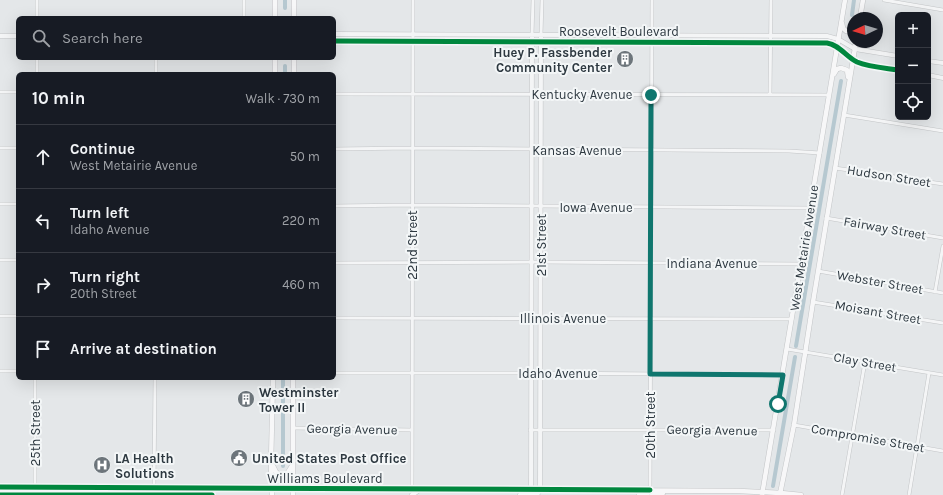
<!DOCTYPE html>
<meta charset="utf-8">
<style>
:root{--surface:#171b24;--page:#20242c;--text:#f1f3f6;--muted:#9ea1a6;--line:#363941}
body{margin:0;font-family:Karla,sans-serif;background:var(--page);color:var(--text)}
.controls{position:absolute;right:12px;top:12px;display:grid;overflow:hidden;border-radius:6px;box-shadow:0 4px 16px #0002}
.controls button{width:36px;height:36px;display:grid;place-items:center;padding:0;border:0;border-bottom:1px solid var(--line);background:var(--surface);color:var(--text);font:20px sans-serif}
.compass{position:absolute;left:847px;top:12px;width:36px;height:36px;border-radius:50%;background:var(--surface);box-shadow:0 4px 16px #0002;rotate:266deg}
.stop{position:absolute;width:12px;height:12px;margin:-9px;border:3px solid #0f766e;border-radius:50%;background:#fff}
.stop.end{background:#0f766e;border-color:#fff;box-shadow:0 1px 4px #0008}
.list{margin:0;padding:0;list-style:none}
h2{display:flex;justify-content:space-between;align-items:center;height:52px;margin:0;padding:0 16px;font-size:17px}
h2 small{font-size:13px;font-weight:400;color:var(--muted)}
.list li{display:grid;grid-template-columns:26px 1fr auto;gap:12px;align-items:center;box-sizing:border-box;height:64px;padding:0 16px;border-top:1px solid var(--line)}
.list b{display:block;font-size:15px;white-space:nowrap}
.list p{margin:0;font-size:13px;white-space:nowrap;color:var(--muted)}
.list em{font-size:13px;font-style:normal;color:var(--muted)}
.icon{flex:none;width:22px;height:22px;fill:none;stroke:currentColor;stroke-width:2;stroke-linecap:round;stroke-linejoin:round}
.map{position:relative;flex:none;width:943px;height:495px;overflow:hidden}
.search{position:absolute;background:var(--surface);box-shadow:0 4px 16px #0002;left:16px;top:16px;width:320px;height:44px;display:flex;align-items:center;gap:10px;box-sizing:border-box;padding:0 14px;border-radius:6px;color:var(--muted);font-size:15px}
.panel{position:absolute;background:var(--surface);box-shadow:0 4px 16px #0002;left:16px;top:72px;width:320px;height:308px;border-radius:6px}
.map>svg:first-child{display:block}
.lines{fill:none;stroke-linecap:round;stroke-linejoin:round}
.canal{stroke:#b6c8d0;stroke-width:4}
.minor-casing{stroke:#c3c5c7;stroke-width:4}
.tertiary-casing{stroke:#c3c5c7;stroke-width:5}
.secondary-casing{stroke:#c3c5c7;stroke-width:5.5}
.minor{stroke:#f4f5f6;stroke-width:3}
.tertiary{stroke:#f4f5f6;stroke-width:4}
.secondary{stroke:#f7f7f8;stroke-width:4.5}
.cycleway-casing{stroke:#f3f6f7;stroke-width:8}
.cycleway{stroke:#00873e;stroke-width:5}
.route{stroke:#0f766e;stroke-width:5}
.labels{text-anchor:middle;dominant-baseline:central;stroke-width:4;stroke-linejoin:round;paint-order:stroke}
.street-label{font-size:13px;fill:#2d3840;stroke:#f3f6f7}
.poi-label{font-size:13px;font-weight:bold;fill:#2d3840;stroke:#f3f6f7;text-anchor:start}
</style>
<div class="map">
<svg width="943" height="495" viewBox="0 0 943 495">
<rect width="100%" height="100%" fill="#e4e7e9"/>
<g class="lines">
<!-- canal -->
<path class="canal" d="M285 0V8
M852 15 854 0
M285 74V66
M796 346 841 81
M283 466V378
M773 486 795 357"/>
<!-- minor casing -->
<g class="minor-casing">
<path id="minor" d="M884 0 943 10
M37 18V0
M244 18V0
M532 35 533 0
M541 35 542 0
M156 58V74
M37 74V58
M0 92H18
M334 94 829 95
M770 94 771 0
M844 115 943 131
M0 148H18
M334 149 412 148 789 151 820 153
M835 168 943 184
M0 204H18
M334 206 412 205 811 208
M826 218 943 238
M0 260H18
M334 263 541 262 801 264
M818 271 943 293
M935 292 943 246
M813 302 943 323
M0 316H18
M334 318 792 319
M787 349 943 375
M0 371H18
M334 373H531L783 375
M794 425 943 451
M293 428 412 430
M530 430H774
M154 487 155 378
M35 488V378
M412 489 413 0
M650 490 652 0
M842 495 865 362
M909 495 929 373"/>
</g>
<!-- tertiary casing -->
<g class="tertiary-casing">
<path id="tertiary" d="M334 34 827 36 838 39 855 49 898 56
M0 36H18
M334 41 827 43C840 45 846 57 857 62 869 67 885 68 898 70
M928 61 943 63
M928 75 943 78
M531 489 532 35
M540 490 541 35"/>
</g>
<!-- secondary casing -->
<g class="secondary-casing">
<path id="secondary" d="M275 18V0
M294 18V0
M860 18 863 0
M842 23 843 28 846 31H853
M275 74V58
M294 74V58
M834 74 837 69 841 68 847 70 848 77
M273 466 276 472 281 476 287 474 292 466
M0 487 739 491 781 493 801 495
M780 494 794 425 813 302 856 42
M0 495H212
M272 495 271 463 273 378
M293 495V378
M412 495 419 490
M520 495 538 493 540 490
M639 495 648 493 650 490
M652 495 663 493
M762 495 845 0"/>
</g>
<!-- minor -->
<use href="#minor" class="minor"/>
<!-- tertiary -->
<use href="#tertiary" class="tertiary"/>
<!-- secondary -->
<use href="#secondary" class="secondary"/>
<!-- cycleway casing -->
<g class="cycleway-casing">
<path id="cycleway" d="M334 41 827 43C840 45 846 57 857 62 869 67 885 68 898 70
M0 487 650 490
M0 495H212"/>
</g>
<!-- cycleway -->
<use href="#cycleway" class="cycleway"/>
</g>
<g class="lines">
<!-- route -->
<path class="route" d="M651 95 650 374 783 375 778 404"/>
</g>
<!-- icons -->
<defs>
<g id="building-disc" transform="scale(0.9)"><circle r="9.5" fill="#6d757b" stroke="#f3f6f7"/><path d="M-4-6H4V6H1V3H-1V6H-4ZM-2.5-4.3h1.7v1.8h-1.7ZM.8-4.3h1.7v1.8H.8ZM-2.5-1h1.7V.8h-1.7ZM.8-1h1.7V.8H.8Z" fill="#fff"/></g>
<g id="civic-disc" transform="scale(0.9)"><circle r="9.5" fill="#6d757b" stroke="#f3f6f7"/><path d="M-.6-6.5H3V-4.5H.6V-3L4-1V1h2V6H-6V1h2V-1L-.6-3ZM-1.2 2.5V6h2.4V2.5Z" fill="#fff"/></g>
<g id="hospital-disc" transform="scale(0.9)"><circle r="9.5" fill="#6d757b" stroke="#f3f6f7"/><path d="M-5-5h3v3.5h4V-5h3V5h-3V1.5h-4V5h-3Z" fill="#fff"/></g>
</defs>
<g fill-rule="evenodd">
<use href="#building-disc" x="625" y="59"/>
<use href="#building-disc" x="246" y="399"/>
<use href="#civic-disc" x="239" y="458"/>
<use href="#hospital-disc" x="102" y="465"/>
</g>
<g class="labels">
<!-- street labels -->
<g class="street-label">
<text x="619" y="31">Roosevelt Boulevard</text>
<text x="582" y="94">Kentucky Avenue</text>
<text x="577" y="150">Kansas Avenue</text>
<text transform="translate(889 176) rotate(9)">Hudson Street</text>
<text x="596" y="207">Iowa Avenue</text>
<text transform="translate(885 228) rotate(10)">Fairway Street</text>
<text transform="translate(412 245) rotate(-90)">22nd Street</text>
<text transform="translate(541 245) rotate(-90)">21st Street</text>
<text transform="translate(804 248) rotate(-81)">West Metairie Avenue</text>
<text x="712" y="263">Indiana Avenue</text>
<text transform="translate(880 282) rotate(10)">Webster Street</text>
<text transform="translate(878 312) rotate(10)">Moisant Street</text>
<text x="563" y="318">Illinois Avenue</text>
<text transform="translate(865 362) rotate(10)">Clay Street</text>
<text x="558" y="373">Idaho Avenue</text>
<text transform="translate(650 425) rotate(-90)">20th Street</text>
<text transform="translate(352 429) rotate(1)">Georgia Avenue</text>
<text transform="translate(712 430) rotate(1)">Georgia Avenue</text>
<text transform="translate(35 433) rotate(-90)">25th Street</text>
<text transform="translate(868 438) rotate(10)">Compromise Street</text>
<text x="325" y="478">Williams Boulevard</text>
</g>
<!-- poi labels -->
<g class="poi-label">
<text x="612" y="52" text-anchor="end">Huey P. Fassbender<tspan x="612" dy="15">Community Center</tspan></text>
<text x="259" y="392">Westminster<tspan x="259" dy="15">Tower II</tspan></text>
<text x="115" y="458">LA Health<tspan x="115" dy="15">Solutions</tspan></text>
<text x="252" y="458">United States Post Office</text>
</g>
</g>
</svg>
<div class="controls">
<button>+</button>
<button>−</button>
<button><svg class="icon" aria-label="locate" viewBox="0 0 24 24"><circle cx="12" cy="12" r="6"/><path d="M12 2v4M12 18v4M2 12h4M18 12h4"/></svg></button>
</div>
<svg class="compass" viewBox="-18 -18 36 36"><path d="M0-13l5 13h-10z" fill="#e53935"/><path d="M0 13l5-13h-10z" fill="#9ea1a6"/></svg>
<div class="stop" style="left:778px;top:404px"></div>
<div class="stop end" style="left:651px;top:95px"></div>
<div class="search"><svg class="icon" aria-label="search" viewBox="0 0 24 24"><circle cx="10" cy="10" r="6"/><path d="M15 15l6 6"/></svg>Search here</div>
<section class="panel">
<h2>10 min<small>Walk · 730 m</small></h2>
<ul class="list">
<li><svg class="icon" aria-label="ahead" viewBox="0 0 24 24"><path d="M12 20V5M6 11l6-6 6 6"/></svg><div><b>Continue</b><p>West Metairie Avenue</p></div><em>50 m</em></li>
<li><svg class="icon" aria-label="left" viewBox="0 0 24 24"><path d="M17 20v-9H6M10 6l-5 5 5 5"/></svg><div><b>Turn left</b><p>Idaho Avenue</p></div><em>220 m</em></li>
<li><svg class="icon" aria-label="right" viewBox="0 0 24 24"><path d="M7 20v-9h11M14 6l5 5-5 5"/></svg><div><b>Turn right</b><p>20th Street</p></div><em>460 m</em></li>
<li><svg class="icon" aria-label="arrive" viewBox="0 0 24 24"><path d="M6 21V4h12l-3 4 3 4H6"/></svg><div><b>Arrive at destination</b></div></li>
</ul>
</section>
</div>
